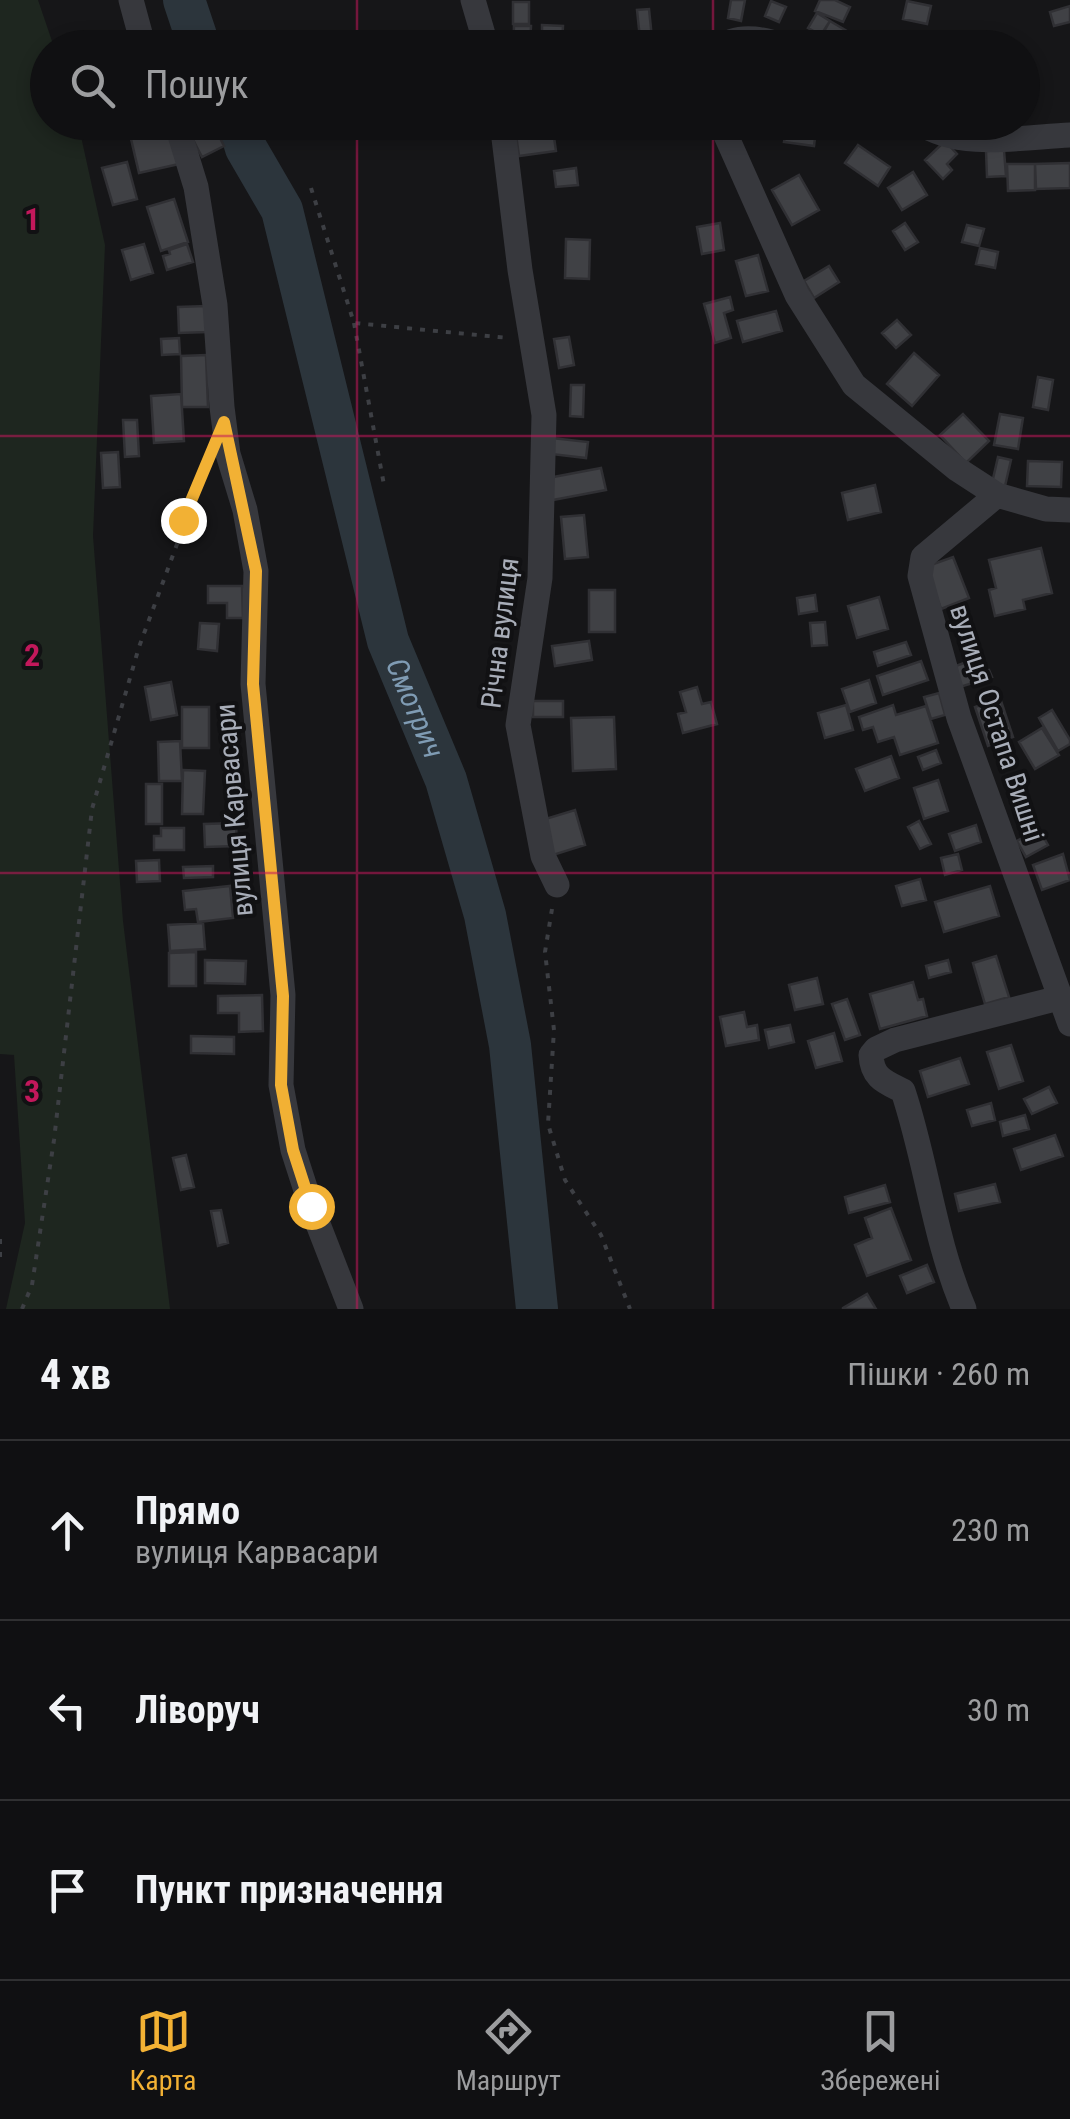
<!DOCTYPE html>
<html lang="uk">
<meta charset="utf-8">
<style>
:root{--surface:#101012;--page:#19191b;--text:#f1f3f6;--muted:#9c9d9f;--line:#303032;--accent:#f2b134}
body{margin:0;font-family:"Roboto Condensed",sans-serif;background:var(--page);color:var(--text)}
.stop{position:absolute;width:30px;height:30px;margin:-22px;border:8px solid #f2b134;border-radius:50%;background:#fff}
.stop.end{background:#f2b134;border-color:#fff;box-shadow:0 2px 10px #0008}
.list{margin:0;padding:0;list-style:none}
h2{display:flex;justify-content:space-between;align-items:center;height:130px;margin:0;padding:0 40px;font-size:42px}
h2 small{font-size:32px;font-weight:400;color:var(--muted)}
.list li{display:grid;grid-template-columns:65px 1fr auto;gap:30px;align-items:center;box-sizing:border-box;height:180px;padding:0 40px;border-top:2px solid var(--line)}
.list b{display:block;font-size:38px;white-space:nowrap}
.list p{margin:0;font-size:32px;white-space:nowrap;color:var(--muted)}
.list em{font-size:32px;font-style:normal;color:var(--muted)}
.icon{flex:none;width:55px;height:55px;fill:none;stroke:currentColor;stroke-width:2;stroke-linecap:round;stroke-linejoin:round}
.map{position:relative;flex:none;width:1070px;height:1309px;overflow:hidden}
.search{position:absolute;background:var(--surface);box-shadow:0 5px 15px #0003;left:30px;right:30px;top:30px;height:110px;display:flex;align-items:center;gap:25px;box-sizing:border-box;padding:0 35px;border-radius:55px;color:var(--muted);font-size:38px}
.sheet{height:670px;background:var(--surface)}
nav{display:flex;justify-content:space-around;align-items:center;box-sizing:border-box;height:140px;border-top:2px solid var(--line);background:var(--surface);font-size:28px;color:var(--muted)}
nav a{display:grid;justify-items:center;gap:5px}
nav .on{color:var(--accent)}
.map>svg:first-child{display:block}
.green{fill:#1e261f}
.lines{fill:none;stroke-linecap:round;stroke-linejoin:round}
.river{stroke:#2c353c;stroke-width:42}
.building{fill:#404145;stroke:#303034;stroke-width:2.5}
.path{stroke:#3d3f44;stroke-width:4;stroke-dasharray:5 8;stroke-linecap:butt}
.minor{stroke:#37383d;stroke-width:25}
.route{stroke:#f2b134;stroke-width:12}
.grid{fill:none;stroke:#c2185b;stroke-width:2.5;stroke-opacity:0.55}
.labels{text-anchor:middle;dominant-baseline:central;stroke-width:8;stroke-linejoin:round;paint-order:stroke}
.street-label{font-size:28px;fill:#a8adb8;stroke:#111113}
.water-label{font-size:30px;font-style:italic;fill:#7f9bb3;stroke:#111113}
.grid-label{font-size:32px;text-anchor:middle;font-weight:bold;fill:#c2185b;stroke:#111113;stroke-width:8;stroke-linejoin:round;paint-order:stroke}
</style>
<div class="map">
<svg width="1070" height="1309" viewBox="0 0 1070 1309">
<rect width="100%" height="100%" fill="#161618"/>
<!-- green -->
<path class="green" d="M0 0H38L54 47 48 48V122L78 123 105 245 93 536 123 921 170 1309H6L25 1223 14 1055 0 1054Z"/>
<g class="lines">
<!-- river -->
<g class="river">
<path d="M184 0 200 48"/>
<path id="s1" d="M238 122 246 148 282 210 388 641 446 780 485 915 510 1045 537 1309"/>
</g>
</g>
<!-- building -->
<path class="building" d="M731 0H745L741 21 728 18Z
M820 0H835L850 7 843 22 815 11Z
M771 1 786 7 779 22 765 16Z
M907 1 931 6 927 24 903 19Z
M513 2H529V24H513Z
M1070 6V22L1054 26 1050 12Z
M649 9 652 38 640 39 637 10Z
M817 13 830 21 821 35 808 28Z
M830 21 857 37 851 48H827L818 42Z
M542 25 563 26 562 48H542Z
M514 26H531L530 48H513Z
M869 33 903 48H863Z
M127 122H169L179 164 139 173Z
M203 122H212L224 146 202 157 188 130Z
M787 122H817L814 146 784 142Z
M552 123 556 151 519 156 515 128Z
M945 141 957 154 947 164 952 170 943 179 925 160Z
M858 145 890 167 878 186 845 163Z
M1004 150 1006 176 987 177 986 151Z
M127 162 137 199 113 205 102 168Z
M1070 163V188L1036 189 1035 164Z
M1007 164H1035V190L1008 191Z
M576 168 578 185 556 187 554 171Z
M913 172 927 195 902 210 888 188Z
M799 175 819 210 792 225 772 190Z
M174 199 188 242 161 251 147 207Z
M720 223 724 250 702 254 697 227Z
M905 223 918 242 905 250 893 231Z
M967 225 984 229 979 246 962 242Z
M566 239 590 240 589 279 565 278Z
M144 244 153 273 131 280 122 250Z
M187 244 193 262 167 270 163 256 170 254 169 250Z
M980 248 998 252 995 268 976 264Z
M758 255 768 291 746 296 736 261Z
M829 266 839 282 814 298 804 281Z
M730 297 733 310 724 313 731 338 715 343 704 304Z
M206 306 207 332 179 333 178 307Z
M776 311 782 331 743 342 737 321Z
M897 320 911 335 896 348 882 333Z
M569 337 574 365 559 368 554 339Z
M179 338 180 354 162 355 161 339Z
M914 353 939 375 912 406 887 384Z
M206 355 208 407H182L181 356Z
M1038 377 1053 380 1048 410 1033 407Z
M571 385H584L583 417 570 416Z
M181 394 184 441 154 443 151 396Z
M963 414 989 441 966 463 940 435Z
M1000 414 1023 418 1018 449 994 445Z
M123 420H137L139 456 125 457Z
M552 438 588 442 586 458 551 454Z
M118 452 120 487 103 488 101 453Z
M998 457 1011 460 1005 486 992 483Z
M1028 461 1062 462 1061 487 1027 486Z
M601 468 606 490 553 500 548 478Z
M875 485 881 512 848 520 842 493Z
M584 515 588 557 565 559 561 517Z
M1041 548 1052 593 1023 600 1025 609 995 616 989 590 996 588 989 560Z
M953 557 969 598 941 609 925 567Z
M208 586H242L243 618H227V603H208Z
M589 590H615V632H589Z
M815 595 817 611 799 614 797 598Z
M879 597 888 629 857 638 848 606Z
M825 622 827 645 812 646 810 623Z
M200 623 219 624 217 651 198 649Z
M589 641 592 660 555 666 552 646Z
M906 642 911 655 878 666 874 652Z
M975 659 979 673 989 670 992 677 960 687 953 667Z
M921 661 928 680 883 695 877 676Z
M869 680 876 703 850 712 842 689Z
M171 682 177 715 151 720 145 687Z
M697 687 702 704 711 702 717 724 683 733 678 714 686 712 680 692Z
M939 693 945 715 931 719 924 697Z
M1000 698 1013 737 988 746 975 707Z
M533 701H563V717H533Z
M846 705 853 730 825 738 818 713Z
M893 705 896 715 926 706 938 743 900 755 894 737 878 742 873 727 863 730 859 717Z
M182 707H209V748H182Z
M1052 710 1070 740V744L1058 751 1039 718Z
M614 717 616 769 573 771 571 718Z
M1042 728 1059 755 1035 769 1019 742Z
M180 741 182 781H159L158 742Z
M936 750 941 763 923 770 918 757Z
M891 756 899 778 865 791 856 769Z
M183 770 205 771 203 814H182Z
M938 780 948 811 924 819 914 788Z
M146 784H162V824H146Z
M575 810 585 845 553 855 542 820Z
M919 821 931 844 920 849 908 827Z
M236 823 237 846 205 847 204 824Z
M976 825 981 842 955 851 949 834Z
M161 828H184V850H154V836H161Z
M1039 829 1048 845 1026 857 1017 841Z
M958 854 962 870 945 875 941 858Z
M1063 854 1070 880 1042 890 1033 865Z
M159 860 160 881 137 882 136 861Z
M213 866V877L184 878 183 867Z
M920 879 926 900 902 906 896 886Z
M230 886 233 918 198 922 196 909 185 910 183 891Z
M990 886 999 916 944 932 935 902Z
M203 923 205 949 170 951 168 925Z
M196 952V986H169V953Z
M996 956 1009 997 985 1004 973 963Z
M205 960 246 961 245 984 205 983Z
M948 960 951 972 929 978 926 966Z
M817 978 823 1004 795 1010 789 985Z
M913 982 918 1000 923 999 927 1016 880 1029 870 994Z
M262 995 263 1031 239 1032V1013H218V996Z
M847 999 860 1035 845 1040 832 1004Z
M744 1012 747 1027 757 1025 759 1040 726 1046 720 1017Z
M790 1025 794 1042 769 1048 765 1030Z
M834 1033 842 1061 816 1068 808 1041Z
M191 1036 234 1037V1054L191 1053Z
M1011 1045 1023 1081 999 1089 987 1052Z
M960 1058 969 1084 928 1097 920 1071Z
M1049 1087 1057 1103 1032 1114 1024 1099Z
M991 1103 995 1120 972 1126 967 1110Z
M1025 1115 1029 1129 1003 1136 1000 1122Z
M1055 1135 1063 1156 1021 1170 1014 1149Z
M186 1155 194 1187 181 1190 173 1158Z
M995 1184 1000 1202 959 1211 955 1194Z
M885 1185 890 1202 849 1213 845 1197Z
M891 1208 911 1260 867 1276 855 1245 872 1238 865 1218Z
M221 1210 228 1243 218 1246 211 1211Z
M927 1265 934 1282 907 1293 900 1276Z
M867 1294 876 1309H843V1308Z"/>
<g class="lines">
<!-- path -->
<path class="path" d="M311 188 354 323 509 338
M354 323 384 485
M552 909 545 952 554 1030 548 1124 565 1180 601 1235 630 1309
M0 1239V1265
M22 1309 32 1285 54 1140 92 809 139 647 207 463"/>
<!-- minor -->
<path class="minor" d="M131 0 144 48
M473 0 487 48
M720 48C740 31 770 41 792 48
M176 122 196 187 215 305 222 407 228 454 245 510 256 571 253 684 283 995 281 1085 293 1150 311 1206 351 1309
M502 122 520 270 544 415 540 578 518 725 543 856 557 885
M720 122 797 295 854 385 957 469 997 495 1046 509 1070 510
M919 122C958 150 1024 137 1070 135
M997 495 923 557 920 576 959 718 1070 1024
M964 1309C934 1239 927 1163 903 1091 885 1082 872 1078 871 1055L876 1049 895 1040 1059 998"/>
</g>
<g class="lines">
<!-- route -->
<path class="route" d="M183 520 224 422 256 571 253 684 283 996 281 1085 293 1150 311 1206"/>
</g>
<!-- grid -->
<path class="grid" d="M357 0V48M713 0V48M357 122V1309M713 122V1309M0 436H1070M0 873H1070"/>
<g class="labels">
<!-- street labels -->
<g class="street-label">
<text transform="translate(500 633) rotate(-83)">Річна вулиця</text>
<text transform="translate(997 723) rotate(72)">вулиця Остапа Вишні</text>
<text transform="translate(234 810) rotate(-95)">вулиця Карвасари</text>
</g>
<!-- water labels -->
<g class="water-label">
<text stroke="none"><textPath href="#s1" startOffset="615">Смотрич</textPath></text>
</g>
</g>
<g class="grid-label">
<text x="32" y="230">1</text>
<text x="32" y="666">2</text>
<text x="32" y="1102">3</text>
</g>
</svg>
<div class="stop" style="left:311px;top:1206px"></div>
<div class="stop end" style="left:183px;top:520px"></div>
<div class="search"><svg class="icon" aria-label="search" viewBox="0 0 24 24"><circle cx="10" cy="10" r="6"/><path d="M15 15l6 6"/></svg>Пошук</div>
</div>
<section class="sheet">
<h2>4 хв<small>Пішки · 260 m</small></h2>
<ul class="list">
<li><svg class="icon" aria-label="ahead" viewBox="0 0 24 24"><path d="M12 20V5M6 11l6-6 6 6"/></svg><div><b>Прямо</b><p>вулиця Карвасари</p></div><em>230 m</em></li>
<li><svg class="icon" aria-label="left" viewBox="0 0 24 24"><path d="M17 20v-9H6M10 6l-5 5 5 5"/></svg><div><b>Ліворуч</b></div><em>30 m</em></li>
<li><svg class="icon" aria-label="arrive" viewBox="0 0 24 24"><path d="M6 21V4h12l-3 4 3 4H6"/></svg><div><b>Пункт призначення</b></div></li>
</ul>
</section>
<nav>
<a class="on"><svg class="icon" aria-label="map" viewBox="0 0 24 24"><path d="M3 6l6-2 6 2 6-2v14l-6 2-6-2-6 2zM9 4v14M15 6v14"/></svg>Карта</a>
<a><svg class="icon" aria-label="directions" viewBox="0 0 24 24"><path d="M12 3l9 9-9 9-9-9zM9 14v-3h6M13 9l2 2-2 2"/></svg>Маршрут</a>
<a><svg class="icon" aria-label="saved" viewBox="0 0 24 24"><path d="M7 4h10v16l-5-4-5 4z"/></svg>Збережені</a>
</nav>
